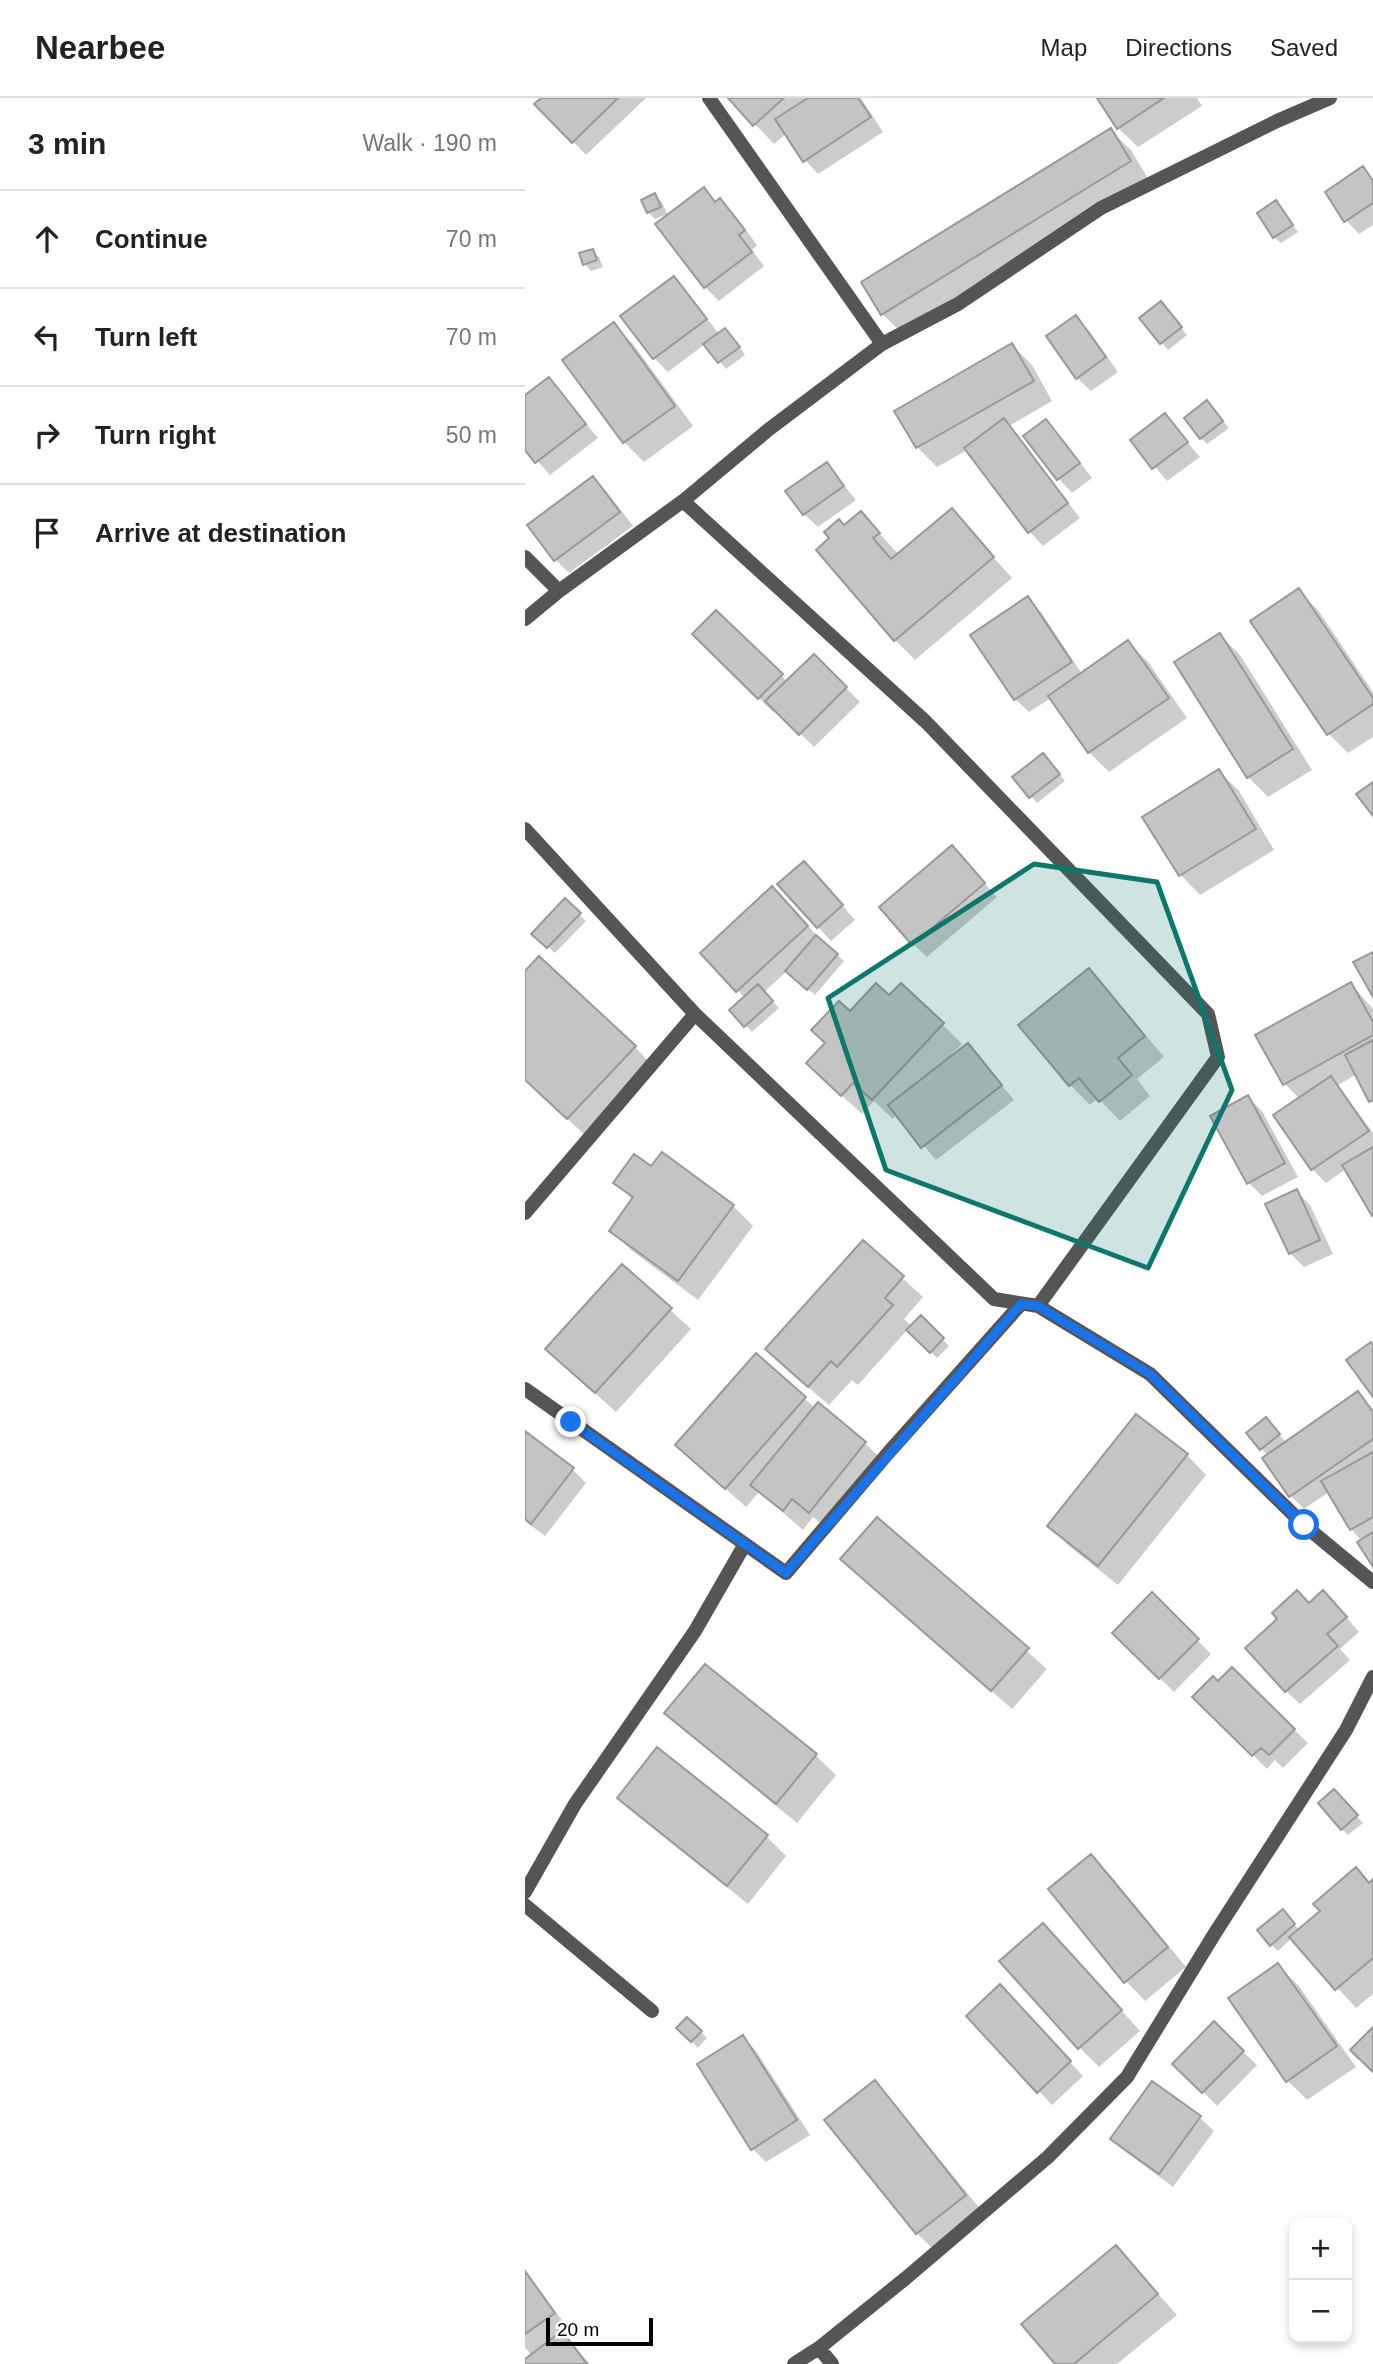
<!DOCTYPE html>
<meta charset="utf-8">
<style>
:root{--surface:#fff;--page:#f6f6f6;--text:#222;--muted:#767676;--line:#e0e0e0}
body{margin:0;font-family:Arial,sans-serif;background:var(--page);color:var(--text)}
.controls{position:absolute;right:21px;bottom:21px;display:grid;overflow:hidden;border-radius:14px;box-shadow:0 4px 10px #0003}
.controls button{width:63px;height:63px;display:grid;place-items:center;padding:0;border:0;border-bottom:2px solid var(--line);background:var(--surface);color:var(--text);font:35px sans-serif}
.scale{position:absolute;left:21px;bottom:18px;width:107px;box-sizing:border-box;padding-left:7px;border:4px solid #000;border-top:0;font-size:19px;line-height:24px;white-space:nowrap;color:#000;-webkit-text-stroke:5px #fff;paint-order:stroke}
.stop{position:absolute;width:21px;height:21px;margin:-16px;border:5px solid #1a73e8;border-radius:50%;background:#fff}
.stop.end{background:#1a73e8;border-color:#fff;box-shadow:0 2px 7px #0008}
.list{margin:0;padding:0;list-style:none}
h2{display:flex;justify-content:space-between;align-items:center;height:91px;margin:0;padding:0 28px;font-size:30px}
h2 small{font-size:23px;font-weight:400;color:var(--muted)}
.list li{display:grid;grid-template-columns:46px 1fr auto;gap:21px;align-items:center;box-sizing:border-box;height:98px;padding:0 28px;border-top:2px solid var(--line)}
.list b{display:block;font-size:26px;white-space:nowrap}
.list em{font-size:23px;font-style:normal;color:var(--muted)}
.icon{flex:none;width:38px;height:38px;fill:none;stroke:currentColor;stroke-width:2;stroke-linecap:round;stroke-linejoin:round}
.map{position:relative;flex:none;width:848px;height:2266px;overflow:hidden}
header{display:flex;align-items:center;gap:42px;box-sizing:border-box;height:98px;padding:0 35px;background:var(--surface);border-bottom:2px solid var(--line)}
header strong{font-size:33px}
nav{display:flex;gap:38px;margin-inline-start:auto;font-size:24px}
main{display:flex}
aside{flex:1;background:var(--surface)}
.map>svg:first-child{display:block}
.shadow{fill:#0003}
.building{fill:#c4c4c4;stroke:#999;stroke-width:2}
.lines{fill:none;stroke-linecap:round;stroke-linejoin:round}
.street{stroke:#555;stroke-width:14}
.route{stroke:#1a73e8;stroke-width:9}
.marked{fill:#0f766e;fill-opacity:0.2;stroke:#0f766e;stroke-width:5;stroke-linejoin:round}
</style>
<header>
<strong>Nearbee</strong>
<nav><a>Map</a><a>Directions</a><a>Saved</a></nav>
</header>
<main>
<aside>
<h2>3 min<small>Walk · 190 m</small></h2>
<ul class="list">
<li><svg class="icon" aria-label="ahead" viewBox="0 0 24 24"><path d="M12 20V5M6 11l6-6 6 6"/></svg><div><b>Continue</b></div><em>70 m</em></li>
<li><svg class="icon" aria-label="left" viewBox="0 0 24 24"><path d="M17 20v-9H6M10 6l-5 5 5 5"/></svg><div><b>Turn left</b></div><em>70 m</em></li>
<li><svg class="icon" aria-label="right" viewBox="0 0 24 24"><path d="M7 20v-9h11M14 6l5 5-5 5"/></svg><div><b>Turn right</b></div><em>50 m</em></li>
<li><svg class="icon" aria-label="arrive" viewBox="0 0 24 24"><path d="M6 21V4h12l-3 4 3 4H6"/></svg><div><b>Arrive at destination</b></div></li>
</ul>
</aside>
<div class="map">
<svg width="848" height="2266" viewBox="0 0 848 2266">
<rect width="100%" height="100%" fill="#fff"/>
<!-- shadow -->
<path class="shadow" d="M18 0H121L61 57 12 6Z
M205 0H336L358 34 293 76 280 62 262 35 249 46Z
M574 0H672L677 8 613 49 593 30Z
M586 33 606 52 625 84 377 235 357 216Z
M838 71 848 81V127L834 136 821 122Z
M179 92 192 105 195 102 209 116 232 147 227 152 239 168 194 203 180 189Z
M130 98 137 104 142 116 130 121 123 114Z
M751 105 773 134 756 145 749 139Z
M68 153 74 159 78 169 66 173 60 166Z
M149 180 162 194 194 236 207 238 220 257 201 271 180 246 143 274 129 260Z
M642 212 662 237 643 252 616 220Z
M551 219 564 233 593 274 566 293 552 280Z
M89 227 108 246 168 328 119 364 99 344Z
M487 247 507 267 527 303 484 328 555 420 518 448 505 434 442 352 412 369 392 349 371 313Z
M24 281 73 340 25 377 0 349V299Z
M688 311 704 330 682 346 676 340Z
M640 318 675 359 642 383 608 342Z
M521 323 534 337 567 380 547 395 534 381 500 338Z
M302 367 331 402 293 429 279 416Z
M68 380 82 394 108 428 44 475 31 462Z
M427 413 487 480 390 562 370 542 293 452 336 415 374 457Z
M773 493 793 512 848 594V639L823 655 804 636Z
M502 500 516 514 557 576 603 544 623 564 662 620 584 674 564 654 526 600 504 614 490 601Z
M192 514 263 584 289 558 335 604 289 649 251 611 248 614 169 536Z
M695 537 715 557 787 672 743 699 723 679 651 565Z
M524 663 540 683 512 705 490 679Z
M694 673 714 693 749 752 675 797 656 777 619 719Z
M427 749 472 799 402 859 388 846Z
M292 779 330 822 306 843 293 829Z
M40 803 61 823 30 855 9 836Z
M261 804 296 842 319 863 290 897 262 873 239 894 254 910 227 934 207 913 220 900 177 855Z
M564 872 583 892 639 959 612 981 625 998 595 1023 573 1000 565 1007 545 987Z
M0 876 110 949 129 969 63 1040 0 981Z
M826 886 848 911V1005L832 976 813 987 848 1035V1116L821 1071 801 1085 787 1071 775 1001 759 985Z
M364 899 417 926 437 946 426 957 428 959 443 947 489 1002 411 1062 372 1016 368 1021 349 1003 337 1016 303 985 325 916Z
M723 999 737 1013 773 1079 737 1098 723 1084Z
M90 1084 208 1108 228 1128 173 1202 106 1152 86 1132 108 1102Z
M771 1093 785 1107 808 1156 779 1169 765 1155Z
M338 1144 398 1199 379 1221 387 1229 396 1220 424 1248 412 1260 383 1231 333 1287 327 1282 304 1307 262 1271Z
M97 1168 166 1231 91 1314 42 1270Z
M231 1257 290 1310 293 1307 340 1345 360 1365 305 1433 288 1419 278 1432 234 1394 221 1409 152 1347Z
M833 1295 848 1311V1466L837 1443 826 1431 804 1394 779 1411 766 1398 743 1358 736 1350 748 1328 761 1345Z
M0 1336 47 1371 61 1385 20 1438 0 1423Z
M662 1357 681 1377 593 1487 544 1448 524 1428Z
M353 1421 522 1571 487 1611 317 1461Z
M627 1497 686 1556 649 1594 589 1535Z
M784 1507 812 1508 834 1534 815 1551 825 1562 775 1606 761 1593Z
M180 1568 291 1658 311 1677 272 1725 161 1634 141 1615Z
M707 1572 783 1645 758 1670 750 1662 742 1671 670 1599 693 1586Z
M94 1700 242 1739 261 1758 223 1806 114 1719Z
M815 1700 838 1725 823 1737 817 1731Z
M566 1759 586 1778 661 1869 620 1903 601 1883Z
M831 1772 845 1786 848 1784V1896L831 1910 767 1840 753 1853 746 1846 764 1820 775 1833 797 1813Z
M538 1847 615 1933 574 1969 554 1949Z
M753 1868 773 1887 831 1969 782 2002 763 1983Z
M488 1902 558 1978 527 2007 514 1993Z
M162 1921 182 1940 173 1950 153 1930Z
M689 1926 732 1967 692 2008 650 1966Z
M218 1939 231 1953 285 2037 241 2064 228 2051 174 1966Z
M349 1985 369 2005 460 2117 412 2155 392 2135 302 2022Z
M628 1985 675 2020 689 2033 648 2089 601 2054 587 2041Z
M591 2149 652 2217 592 2266H532Z
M0 2173 42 2229 36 2234 65 2266H0V2263L7 2257 0 2250Z"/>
<!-- building -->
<path class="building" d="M16 0H93L47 45 9 6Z
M203 0H259L228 28Z
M283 0H333L346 19 278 64 250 21Z
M572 0H639L592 31Z
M586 30 606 63 356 217 336 184Z
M838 68 848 83V105L819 124 800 94Z
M179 89 190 104 195 100 220 132 214 137 227 154 179 190 130 126Z
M130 95 136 109 122 115 116 102Z
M751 102 768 127 748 140 732 115Z
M68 151 72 162 58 167 54 155Z
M149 178 182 221 128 261 95 218Z
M636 203 657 229 635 246 614 220Z
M551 217 581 259 551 281 521 238Z
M89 224 150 308 98 345 37 262Z
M200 230 215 249 193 265 178 246Z
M487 245 509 283 391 350 369 313Z
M24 279 61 326 10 365 0 352V297Z
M682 302 698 323 675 341 659 320Z
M640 315 663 344 627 371 605 342Z
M479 320 543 405 503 435 439 350Z
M521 321 555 365 532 382 498 338Z
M302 364 319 388 278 417 260 393Z
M68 378 95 414 29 463 2 427Z
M427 410 469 459 369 543 291 452 304 440 299 434 314 421 319 427 336 413 355 435 348 440 366 461Z
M774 490 848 600V606L802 637 725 523Z
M503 498 547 564 489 602 445 537Z
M191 512 258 576 233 601 167 536Z
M695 535 768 651 722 680 649 564Z
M603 542 644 600 563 655 523 598Z
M289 556 322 589 274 637 240 603Z
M518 655 535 676 504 700 487 679Z
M694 671 731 731 654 778 617 719Z
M848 684V718L831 696Z
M427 747 460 785 387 847 354 809Z
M279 763 318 807 292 830 252 786Z
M247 788 283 828 211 894 175 855Z
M40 800 56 815 22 850 6 836Z
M291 837 313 856 282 892 260 873Z
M848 854V899L828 864Z
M14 858 111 948 42 1021 0 982V873Z
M564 870 620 938 593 960 607 977 574 1004 554 980 544 988 493 927Z
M826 884 848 924V937L758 987 730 937Z
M351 885 364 897 376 885 419 925 347 1002 328 985 316 998 281 965 300 945 286 932 314 903 325 913Z
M233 886 248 903 219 929 204 912Z
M848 942V1002L844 1004 820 957Z
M443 945 477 987 396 1050 363 1007Z
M806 978 844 1033 786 1072 748 1017Z
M723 997 760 1065 722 1086 685 1018Z
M848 1049V1117L847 1118 817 1067Z
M137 1054 209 1107 153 1183 84 1133 108 1099 88 1085 109 1056 126 1068Z
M772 1091 795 1142 764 1156 740 1106Z
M338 1142 379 1178 360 1200 368 1207 312 1269 306 1263 283 1289 240 1251Z
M97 1166 147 1210 70 1295 20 1251Z
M396 1217 419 1240 405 1255 381 1232Z
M846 1244 848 1247V1299L821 1262Z
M231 1255 281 1299 200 1391 150 1347Z
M833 1293 848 1314V1341L764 1399 737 1360Z
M293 1304 341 1344 284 1415 267 1401 258 1413 225 1387Z
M611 1316 663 1356 573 1468 522 1428Z
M741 1319 755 1336 735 1352 721 1335Z
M0 1333 49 1370 6 1426 0 1421Z
M848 1354V1419L825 1432 796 1383Z
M352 1419 504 1550 466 1593 315 1461Z
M848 1434V1469L832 1444Z
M772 1492 784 1505 798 1492 822 1519 802 1536 813 1548 760 1594 720 1550 752 1521 747 1515Z
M627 1494 674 1541 634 1581 587 1535Z
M180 1566 292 1656 251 1706 139 1615Z
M707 1569 770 1631 744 1657 736 1650 727 1658 667 1599 688 1578 693 1583Z
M132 1649 243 1737 202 1788 92 1700Z
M809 1691 833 1717 816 1732 793 1705Z
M566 1756 643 1849 599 1885 523 1791Z
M831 1769 844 1785 848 1781V1860L810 1892 764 1839 795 1813 788 1806Z
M758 1811 770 1826 745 1848 732 1832Z
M518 1825 597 1912 553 1951 474 1863Z
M753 1865 812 1948 761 1984 703 1900Z
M475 1886 546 1963 512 1995 441 1918Z
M162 1919 177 1933 166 1944 151 1930Z
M689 1923 719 1953 677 1995 647 1966Z
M848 1929V1974L825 1952Z
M218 1937 272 2022 226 2052 172 1966Z
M350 1982 441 2097 391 2136 299 2022Z
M627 1983 676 2018 634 2076 585 2041Z
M591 2147 633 2196 549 2266H530L496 2226Z
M0 2173 30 2215 0 2236Z
M37 2233 62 2266H0V2261Z"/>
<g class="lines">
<!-- street -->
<path class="street" d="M184 0 357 246
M158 403 401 624 683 916 693 959 513 1208
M0 459 34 493
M0 521 34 493 158 403 243 332 357 246 433 206 576 110 752 23 805 0
M0 731 170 916 469 1201 513 1208 625 1276 779 1427 848 1484
M0 1115 170 916
M0 1291 261 1475 364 1354 496 1206
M0 1794 50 1706 170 1533 220 1446
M0 1807 127 1913
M294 2250 307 2266
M269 2266 294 2250 381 2180 523 2059 602 1979 690 1835 821 1632 848 1579"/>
</g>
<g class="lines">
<!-- route -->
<path class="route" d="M46 1324 261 1475 496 1206 513 1208 625 1276 779 1427"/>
</g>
<!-- marked area -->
<path class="marked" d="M509 766 632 784 707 992 623 1170 361 1072 303 900Z"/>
</svg>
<div class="controls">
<button>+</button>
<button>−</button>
</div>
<div class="scale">20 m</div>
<div class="stop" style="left:779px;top:1427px"></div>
<div class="stop end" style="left:46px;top:1324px"></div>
</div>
</main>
